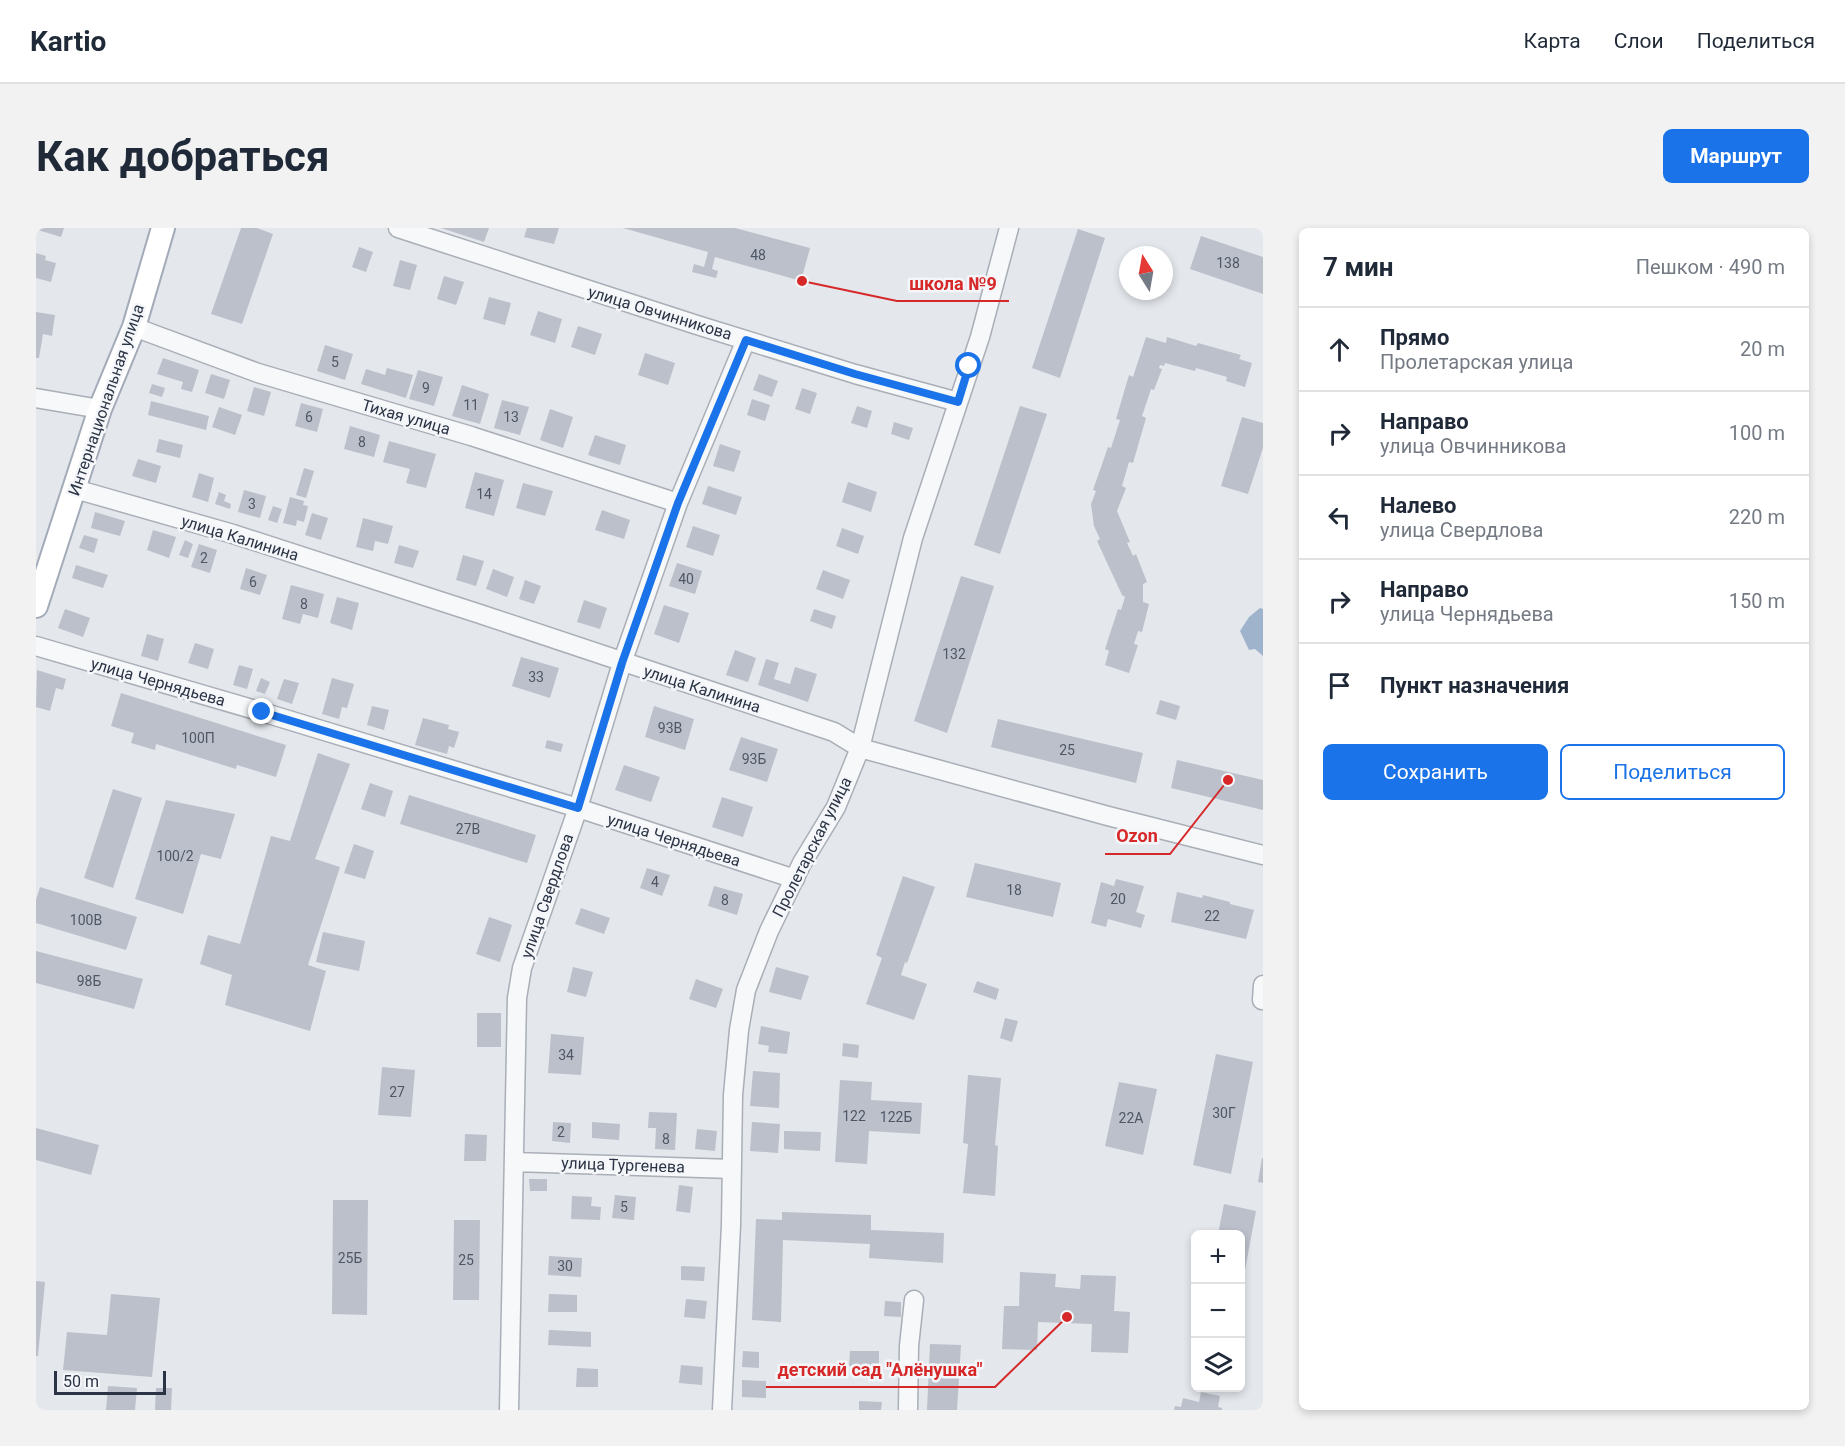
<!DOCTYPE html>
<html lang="ru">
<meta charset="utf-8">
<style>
:root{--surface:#fff;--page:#f2f2f3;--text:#1f2937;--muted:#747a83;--line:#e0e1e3;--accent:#1a73e8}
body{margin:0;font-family:Roboto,sans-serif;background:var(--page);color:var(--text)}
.controls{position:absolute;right:18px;bottom:18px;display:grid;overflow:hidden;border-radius:9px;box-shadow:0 3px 9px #0003}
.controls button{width:54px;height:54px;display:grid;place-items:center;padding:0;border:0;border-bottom:2px solid var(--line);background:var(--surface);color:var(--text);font:30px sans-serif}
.compass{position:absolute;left:1083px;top:18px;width:54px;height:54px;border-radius:50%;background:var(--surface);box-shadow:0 3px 9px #0003;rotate:349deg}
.scale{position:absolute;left:18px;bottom:15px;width:112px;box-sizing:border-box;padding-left:6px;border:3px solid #2b3445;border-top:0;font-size:16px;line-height:21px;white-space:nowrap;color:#2b3445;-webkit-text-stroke:4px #f4f6f9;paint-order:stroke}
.stop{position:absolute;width:18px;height:18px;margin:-14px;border:4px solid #1a73e8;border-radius:50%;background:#fff}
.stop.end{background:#1a73e8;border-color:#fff;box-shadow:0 2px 6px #0008}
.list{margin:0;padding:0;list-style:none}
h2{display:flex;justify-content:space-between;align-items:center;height:78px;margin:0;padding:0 24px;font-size:26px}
h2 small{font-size:20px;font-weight:400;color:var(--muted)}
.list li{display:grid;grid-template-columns:39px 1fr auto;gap:18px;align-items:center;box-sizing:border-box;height:84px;padding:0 24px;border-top:2px solid var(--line)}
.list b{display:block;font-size:22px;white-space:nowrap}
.list p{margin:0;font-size:20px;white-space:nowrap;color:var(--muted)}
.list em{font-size:20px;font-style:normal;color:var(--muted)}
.actions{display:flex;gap:12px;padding:18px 24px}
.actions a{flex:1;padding:14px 0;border:2px solid var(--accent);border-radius:9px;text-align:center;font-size:21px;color:var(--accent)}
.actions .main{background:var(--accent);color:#fff}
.icon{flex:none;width:33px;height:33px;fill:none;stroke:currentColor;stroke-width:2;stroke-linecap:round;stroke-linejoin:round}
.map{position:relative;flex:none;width:1227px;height:1182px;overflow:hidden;border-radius:9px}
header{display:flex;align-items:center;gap:36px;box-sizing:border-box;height:84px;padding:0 30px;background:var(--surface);border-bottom:2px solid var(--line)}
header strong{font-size:28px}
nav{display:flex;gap:33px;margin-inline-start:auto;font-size:21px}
.intro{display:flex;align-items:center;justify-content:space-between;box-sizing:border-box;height:144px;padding:0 36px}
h1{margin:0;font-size:42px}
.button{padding:15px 27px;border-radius:9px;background:var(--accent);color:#fff;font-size:21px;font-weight:700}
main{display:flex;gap:36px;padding:0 36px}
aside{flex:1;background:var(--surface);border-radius:9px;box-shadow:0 3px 9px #0003}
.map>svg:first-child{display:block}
.water{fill:#9fb4cc}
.building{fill:#bbc0ca}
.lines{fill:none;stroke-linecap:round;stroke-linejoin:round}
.minor-casing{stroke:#a9aeb7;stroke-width:21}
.major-casing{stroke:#a3abb8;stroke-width:26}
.minor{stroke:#f7f8fa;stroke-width:18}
.major{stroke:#fff;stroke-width:22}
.route{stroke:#1a73e8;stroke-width:8}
.labels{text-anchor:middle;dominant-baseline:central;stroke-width:5;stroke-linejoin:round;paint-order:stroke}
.number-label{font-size:14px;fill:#4f5766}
.street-label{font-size:16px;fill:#2b3445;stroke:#f4f6f9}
.leader{fill:none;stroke:#d62828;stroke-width:2}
.callout-dot{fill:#d62828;stroke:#f4f6f9;stroke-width:2}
.callout-label{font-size:18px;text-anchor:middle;font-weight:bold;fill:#d62828;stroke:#f4f6f9;stroke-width:5;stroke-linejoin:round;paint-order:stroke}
</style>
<header>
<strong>Kartio</strong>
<nav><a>Карта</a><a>Слои</a><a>Поделиться</a></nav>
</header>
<div class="intro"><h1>Как добраться</h1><a class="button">Маршрут</a></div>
<main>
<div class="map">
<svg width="1227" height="1182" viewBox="0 0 1227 1182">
<rect width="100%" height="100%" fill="#e4e7ec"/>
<!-- water -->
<path class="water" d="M1224 380 1227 381V428L1219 421 1213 422 1204 403 1213 389Z"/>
<!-- building -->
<path class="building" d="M2 0H28L25 9 2 2Z
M205 0H221L237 6 206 96 175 86Z
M405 0H453L448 14Z
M491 0H523L518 16 488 9Z
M587 0H699L774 20 765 53 679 29 676 41 682 43 680 50 656 44 658 36 668 39 672 24Z
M1042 1 1069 10 1024 150 996 140Z
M1165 8 1227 29V66L1154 41Z
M323 19 337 24 330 44 316 39Z
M0 25 10 28 9 32 20 35 15 54 0 50Z
M364 32 381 37 374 62 357 58Z
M408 48 428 54 420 77 401 71Z
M1098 63H1124L1122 70Z
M453 69 475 75 469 97 447 91Z
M502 83 526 91 519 115 494 107Z
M0 84 19 87 16 108 7 106 3 130H0Z
M542 98 566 106 559 127 535 119Z
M1110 109 1130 115 1131 109 1160 118 1162 115 1205 127 1203 131 1216 135 1209 159 1190 153 1191 149 1160 140 1159 143 1129 135 1128 138 1124 137 1123 140 1126 141 1118 162 1115 161 1106 188 1110 190 1097 235 1093 234 1086 258 1090 260 1081 283 1094 314 1091 315 1097 328 1100 326 1111 354 1107 356V374L1113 376 1106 404 1102 403 1098 416 1102 417 1093 445 1069 437 1073 423 1069 421 1082 381 1085 382 1089 369 1086 367 1061 313 1064 311 1058 298 1055 276 1060 263 1057 262 1072 219 1075 220 1084 192 1080 191 1093 147 1097 149Z
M289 117 317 126 309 152 281 143Z
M609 125 639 135 632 157 602 147Z
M127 130 163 142 156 164 145 161 147 154 121 146Z
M351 140 377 147 370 170 325 156 330 141 349 147Z
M382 142 407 149 398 178 373 171Z
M175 146 194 152 188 171 169 165Z
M723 146 742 153 736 169 717 162Z
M116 156 129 160 126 169 113 165Z
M426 157 453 166 444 196 416 188Z
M218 159 235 164 228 188 211 183Z
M766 160 781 165 774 186 759 181Z
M716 171 734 177 729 193 711 187Z
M466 172 493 179 484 207 458 200Z
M115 173 173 188 170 202 112 187Z
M265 175 287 181 281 204 259 198Z
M821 178 836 183 831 200 815 195Z
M984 178 1011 186 964 326 938 317Z
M183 179 206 187 199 207 176 199Z
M514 181 537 189 527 220 504 212Z
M1206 189 1227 195V220L1212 266 1185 258Z
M858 194 877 200 873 212 855 206Z
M314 198 344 207 338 229 308 221Z
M559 207 590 217 584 237 552 227Z
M123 211 147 217 144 230 120 224Z
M353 213 400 226 390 260 370 255 374 241 347 234Z
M684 216 705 223 698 244 677 238Z
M102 231 125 238 120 255 96 248Z
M268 240 278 243 270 270 260 267Z
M439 244 468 252 458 288 429 280Z
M163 245 178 250 172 274 156 269Z
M812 254 841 264 835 284 806 274Z
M487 255 517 263 509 288 480 280Z
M672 258 706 269 700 287 666 276Z
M208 262 230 268 224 290 202 284Z
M183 264 190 267 188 273 195 276 194 281 179 276Z
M254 269 268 273 267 277 272 278 268 294 261 292 260 298 247 295Z
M237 278 246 281 241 295 232 292Z
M566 282 594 292 588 311 559 302Z
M59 284 89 293 84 308 55 300Z
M276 285 292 290 285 312 269 307Z
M327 290 357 298 352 316 339 313 337 323 320 319Z
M657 298 684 307 677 328 650 319Z
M806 300 828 308 822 326 800 318Z
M117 302 140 309 133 330 111 322Z
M48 307 62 311 58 325 43 320Z
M149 312 157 316 152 330 143 327Z
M163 316 181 322 174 345 155 339Z
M363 317 383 323 377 340 358 335Z
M427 327 448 333 440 358 420 352Z
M641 335 666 343 659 366 633 358Z
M40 337 72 347 67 360 36 350Z
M210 340 231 347 224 367 204 361Z
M457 341 478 349 471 369 450 361Z
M787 342 814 352 807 371 780 361Z
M925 348 958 358 911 505 878 493Z
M489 352 505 358 498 376 483 371Z
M255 357 288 366 282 390 267 386 264 396 246 391Z
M301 369 323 375 316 402 294 395Z
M548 372 571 380 564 401 541 394Z
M628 377 653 385 643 415 618 406Z
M29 381 54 390 47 409 22 400Z
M778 381 800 388 796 401 774 393Z
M111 406 128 411 122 433 105 428Z
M159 415 178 421 172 441 152 435Z
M699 422 720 430 712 454 690 447Z
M485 429 523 440 514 470 476 458Z
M730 431 743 435 738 451 754 456 759 439 781 446 772 474 722 457Z
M203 437 217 441 211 461 197 457Z
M1 442 30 451 27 462 20 460 14 483 0 479Z
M225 450 234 454 229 466 220 463Z
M296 450 318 456 311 480 306 479 303 491 286 486Z
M248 451 263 455 256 476 241 471Z
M85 465 250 517 240 549 201 537 200 541 120 516 119 522 95 515 98 505 75 498Z
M1124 472 1144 478 1140 492 1120 486Z
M336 478 353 482 348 502 331 497Z
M618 478 658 491 649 522 609 509Z
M387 490 413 497 412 501 423 504 418 520 413 518 411 526 379 517Z
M962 491 1107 525 1100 555 955 519Z
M705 509 742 521 731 554 693 542Z
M511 512 527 516 525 524 509 520Z
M282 525 314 536 279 631 304 639 272 737 290 743 274 803 189 777 196 747 164 736 172 707 204 716 235 608 254 613Z
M1141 532 1227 552V582L1135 560Z
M588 537 624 549 615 574 579 562Z
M334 555 357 563 349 589 325 581Z
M77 561 106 570 77 660 48 650Z
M373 567 500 607 491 635 364 596Z
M686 569 717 579 707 609 676 599Z
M130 572 199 586 185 631 165 626 147 686 99 671Z
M318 616 338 623 329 651 308 645Z
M939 635 1025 655 1017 689 930 669Z
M611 640 634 647 626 668 604 660Z
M867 648 899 659 871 735 869 734 865 747 891 756 878 792 830 776 846 730 840 727Z
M1080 651 1108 658 1100 684 1109 687 1105 700 1072 691 1070 699 1055 695 1065 654 1078 658Z
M678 658 707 666 701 687 672 678Z
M4 659 101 689 90 722 0 695V672Z
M1141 664 1166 670 1167 667 1194 674V676L1218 682 1210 711 1135 694Z
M545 680 574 690 568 706 539 696Z
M453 689 476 697 464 734 440 726Z
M287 704 329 713 323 743 280 734Z
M0 723 107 751 98 781 0 755Z
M537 739 557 744 550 769 531 764Z
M740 739 773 748 765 772 733 764Z
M660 751 687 761 680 780 653 771Z
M941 753 963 761 960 772 937 764Z
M441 785H465V819H441Z
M969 790 982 793 976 814 964 810Z
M725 798 754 804 751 826 732 824 733 818 722 816Z
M515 806 548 809 545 847 512 845Z
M807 815 823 817 822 830 806 828Z
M1180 826 1217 834 1195 946 1157 937Z
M346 839 379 842 375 889 342 887Z
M717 843 744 845 743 880 714 878Z
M932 847 965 850 959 917 962 918 959 968 927 965 932 916 927 915Z
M804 852 836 854 835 872 886 875 884 906 833 903 831 936 799 934Z
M1083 854 1121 861 1107 927 1069 918Z
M613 884 641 885 639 922 619 921 620 900H612Z
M517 894 535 895 534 915 516 913Z
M556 894 584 896 583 912 556 910Z
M716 894 744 896 742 925 714 923Z
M0 900 63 917 55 947 0 932Z
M661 901 681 903 679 923 659 921Z
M748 903 785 904 784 923 748 921Z
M429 906 451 907 450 933H428Z
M1226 930H1227V955L1222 954Z
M493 951H511V963H494Z
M643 957 657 959 654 985 640 983Z
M579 967 600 969 598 992 576 990Z
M536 968 556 969 555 978 565 979 564 992 535 991Z
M297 972H332L331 1087 296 1086Z
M1188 976 1220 983 1206 1058 1204 1006H1182Z
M746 984 835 987V1002L908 1005 907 1035 833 1030 834 1016 747 1012 745 1094 716 1092 720 991 746 992Z
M418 992H444L443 1072H417Z
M513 1028 546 1030 545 1049 512 1047Z
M645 1038 669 1039 668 1053 645 1052Z
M984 1044 1020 1046 1019 1059 1044 1061 1045 1047 1080 1048 1078 1083 1094 1084 1092 1125 1055 1124 1056 1096 1002 1094 1001 1122 966 1121 968 1078H983Z
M0 1053 9 1054 2 1128H0Z
M75 1066 124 1070 116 1149 27 1142 31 1104 71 1107Z
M513 1066 541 1067V1084H512Z
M650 1071 671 1073 669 1091 648 1089Z
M849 1073 865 1074V1089L848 1088Z
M513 1102 555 1104V1119L512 1117Z
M894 1116 925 1117 921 1182H891Z
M707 1123 723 1124V1140L706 1139Z
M814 1123H843V1139L813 1138Z
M645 1137 667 1139 666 1157 643 1155Z
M541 1140 562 1141V1159H540Z
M706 1152 730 1153V1170L706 1169Z
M72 1158 101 1160 99 1182H70Z
M120 1160H136L135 1182H119Z
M1165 1164 1184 1168 1182 1179 1186 1180V1182H1138L1139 1178 1145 1179 1147 1170 1163 1174Z
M823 1173 846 1174 845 1182H823Z"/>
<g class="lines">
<!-- minor casing -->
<g class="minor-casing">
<path id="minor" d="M362 0 661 97 819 146 922 174
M98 99 222 145 435 208 642 275
M0 170 64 181
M39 261 197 306 444 386 798 504 824 520 1072 588 1227 627
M0 418 226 484 542 580 759 651
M1227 757 1226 772H1227
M479 934 696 941
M473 1182 481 770 486 740 542 580 586 435 642 275 710 112
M686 1182 695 997 697 867 703 802 710 762 733 703 766 635 800 579 824 520 877 310 944 109 973 0
M872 1182 873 1118 878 1072"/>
</g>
<!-- major casing -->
<g class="major-casing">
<path id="major" d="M0 378 64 181 98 99 127 0"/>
</g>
<!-- minor -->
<use href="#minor" class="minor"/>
<!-- major -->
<use href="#major" class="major"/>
</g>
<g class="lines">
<!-- route -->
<path class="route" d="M226 484 542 580 586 435 642 275 710 112 819 146 922 174 933 138"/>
</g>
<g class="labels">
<!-- number labels -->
<g class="number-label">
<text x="722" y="27">48</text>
<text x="1192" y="35">138</text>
<text x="299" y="134">5</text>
<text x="390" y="160">9</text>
<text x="435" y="177">11</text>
<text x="273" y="189">6</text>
<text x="475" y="189">13</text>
<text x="326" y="214">8</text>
<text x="448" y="266">14</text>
<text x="216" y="276">3</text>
<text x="168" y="330">2</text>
<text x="650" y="351">40</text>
<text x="217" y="354">6</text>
<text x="268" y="376">8</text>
<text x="918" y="426">132</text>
<text x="500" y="449">33</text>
<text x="634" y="500">93В</text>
<text x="162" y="510">100П</text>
<text x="1031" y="522">25</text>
<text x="718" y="531">93Б</text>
<text x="432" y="601">27В</text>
<text x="139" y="628">100/2</text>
<text x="619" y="654">4</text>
<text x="978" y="662">18</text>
<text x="1082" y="671">20</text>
<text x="689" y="672">8</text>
<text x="1176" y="688">22</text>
<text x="50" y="692">100В</text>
<text x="53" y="753">98Б</text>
<text x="530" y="827">34</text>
<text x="361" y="864">27</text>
<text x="1188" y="885">30Г</text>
<text x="818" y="888">122</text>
<text x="860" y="889">122Б</text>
<text x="1095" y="890">22А</text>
<text x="525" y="904">2</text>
<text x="630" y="911">8</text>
<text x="588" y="979">5</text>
<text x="314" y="1030">25Б</text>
<text x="430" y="1032">25</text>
<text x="529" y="1038">30</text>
</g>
<!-- street labels -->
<g class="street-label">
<text transform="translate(624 85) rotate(17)">улица Овчинникова</text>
<text transform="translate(70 172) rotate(-71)">Интернациональная улица</text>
<text transform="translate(370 189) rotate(16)">Тихая улица</text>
<text transform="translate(204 310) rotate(17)">улица Калинина</text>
<text transform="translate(122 454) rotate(16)">улица Чернядьева</text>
<text transform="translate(666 461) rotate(18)">улица Калинина</text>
<text transform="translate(638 612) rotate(18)">улица Чернядьева</text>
<text transform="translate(776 619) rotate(-63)">Пролетарская улица</text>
<text transform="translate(511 668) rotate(-71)">улица Свердлова</text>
<text transform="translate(587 937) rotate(2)">улица Тургенева</text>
</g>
</g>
<!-- callouts -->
<path class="leader" d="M766 53L861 73H973M1192 552L1134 626H1069M1031 1089L959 1159H730"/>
<g class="callout-dot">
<circle cx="766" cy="53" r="6"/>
<circle cx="1192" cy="552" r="6"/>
<circle cx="1031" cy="1089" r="6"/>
</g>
<g class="callout-label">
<text x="917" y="62">школа №9</text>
<text x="1101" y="614">Ozon</text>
<text x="844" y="1148">детский сад "Алёнушка"</text>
</g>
</svg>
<div class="controls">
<button>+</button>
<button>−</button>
<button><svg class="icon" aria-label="layers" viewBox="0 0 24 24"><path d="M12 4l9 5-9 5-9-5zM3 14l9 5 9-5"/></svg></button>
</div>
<svg class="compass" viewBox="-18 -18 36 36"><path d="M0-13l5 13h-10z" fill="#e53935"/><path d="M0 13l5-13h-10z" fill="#747a83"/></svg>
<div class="scale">50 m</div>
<div class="stop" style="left:933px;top:138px"></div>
<div class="stop end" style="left:226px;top:484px"></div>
</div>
<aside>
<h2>7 мин<small>Пешком · 490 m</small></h2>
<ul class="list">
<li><svg class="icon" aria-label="ahead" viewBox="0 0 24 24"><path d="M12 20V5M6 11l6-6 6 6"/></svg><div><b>Прямо</b><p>Пролетарская улица</p></div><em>20 m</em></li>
<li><svg class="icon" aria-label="right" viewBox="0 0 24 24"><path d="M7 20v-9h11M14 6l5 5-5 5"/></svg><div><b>Направо</b><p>улица Овчинникова</p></div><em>100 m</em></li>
<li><svg class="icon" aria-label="left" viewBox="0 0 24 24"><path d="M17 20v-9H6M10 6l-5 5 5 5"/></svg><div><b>Налево</b><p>улица Свердлова</p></div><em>220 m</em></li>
<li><svg class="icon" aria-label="right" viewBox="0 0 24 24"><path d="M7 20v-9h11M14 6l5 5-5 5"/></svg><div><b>Направо</b><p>улица Чернядьева</p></div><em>150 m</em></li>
<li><svg class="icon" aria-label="arrive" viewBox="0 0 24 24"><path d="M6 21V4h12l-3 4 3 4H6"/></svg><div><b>Пункт назначения</b></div></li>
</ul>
<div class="actions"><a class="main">Сохранить</a><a>Поделиться</a></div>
</aside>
</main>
